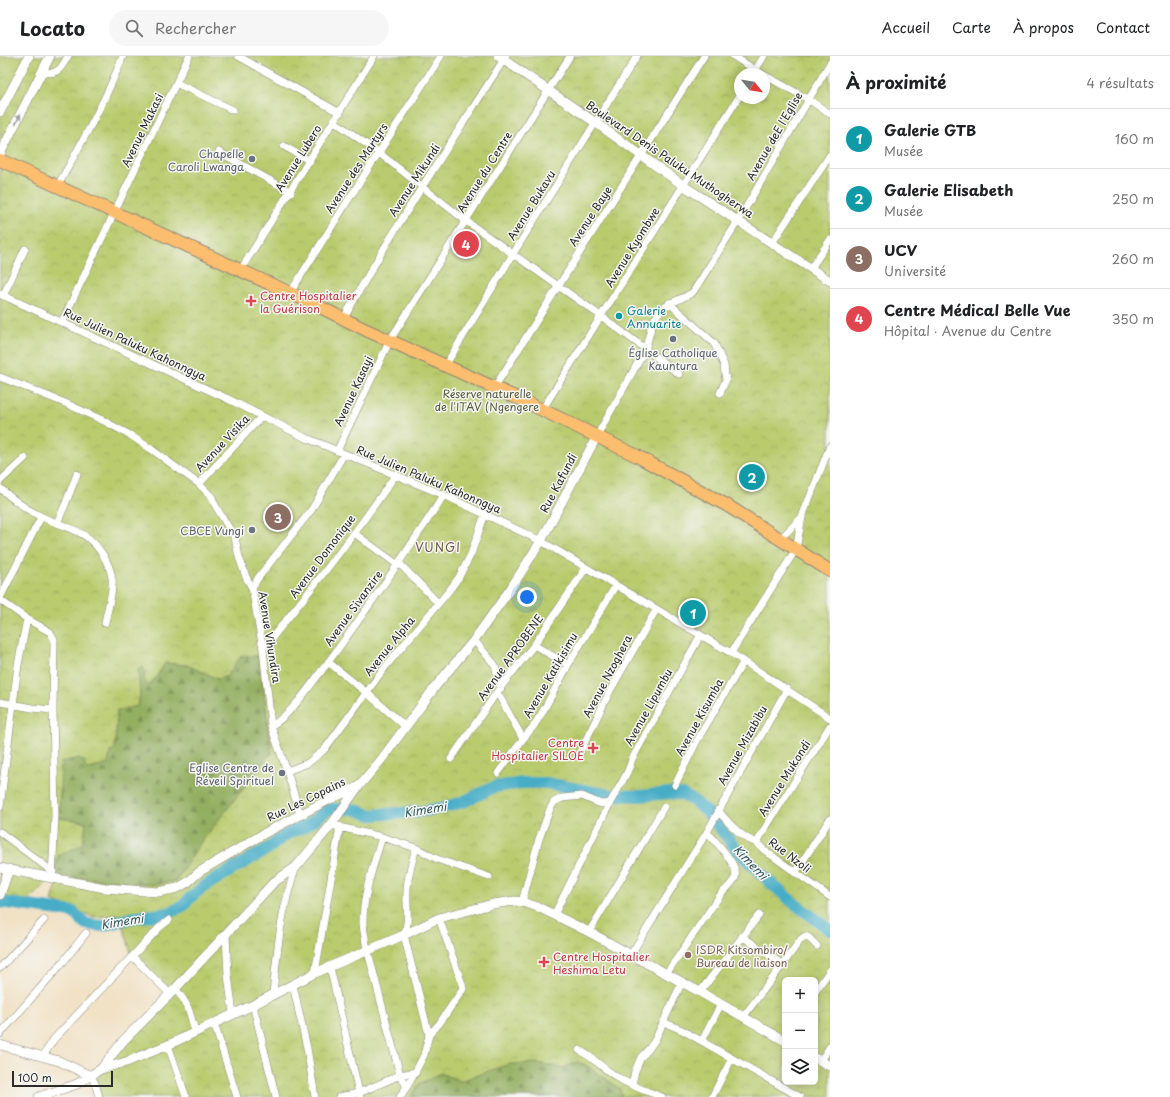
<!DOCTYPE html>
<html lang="fr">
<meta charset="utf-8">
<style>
:root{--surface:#fff;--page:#f6f6f6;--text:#202124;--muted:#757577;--line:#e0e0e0;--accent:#7c3aed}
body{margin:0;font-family:"Playpen Sans",sans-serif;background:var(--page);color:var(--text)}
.controls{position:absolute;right:12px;bottom:12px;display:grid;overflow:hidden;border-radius:6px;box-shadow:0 2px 10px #0003}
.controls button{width:36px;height:36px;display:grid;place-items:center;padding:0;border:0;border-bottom:1px solid var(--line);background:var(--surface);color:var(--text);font:20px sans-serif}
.compass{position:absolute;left:734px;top:12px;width:36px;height:36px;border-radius:50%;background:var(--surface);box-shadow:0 2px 10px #0003;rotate:120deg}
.scale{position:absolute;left:12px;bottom:10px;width:101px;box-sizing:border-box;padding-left:4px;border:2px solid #2b2b2b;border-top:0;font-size:11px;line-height:14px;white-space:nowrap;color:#2b2b2b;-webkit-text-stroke:3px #f6f6f2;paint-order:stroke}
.you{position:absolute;left:527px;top:541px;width:14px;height:14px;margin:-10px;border:3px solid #fff;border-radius:50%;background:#1a73e8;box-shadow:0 0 0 6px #1a73e833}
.badge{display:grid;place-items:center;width:26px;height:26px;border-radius:50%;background:var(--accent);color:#fff;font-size:13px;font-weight:700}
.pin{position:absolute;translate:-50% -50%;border:2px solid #fff;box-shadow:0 1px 4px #0006}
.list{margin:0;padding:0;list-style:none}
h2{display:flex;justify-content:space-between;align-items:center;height:52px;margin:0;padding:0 16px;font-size:17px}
h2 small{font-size:13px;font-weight:400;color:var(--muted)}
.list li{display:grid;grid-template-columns:26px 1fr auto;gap:12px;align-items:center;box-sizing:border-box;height:60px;padding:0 16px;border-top:1px solid var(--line)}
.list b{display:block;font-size:15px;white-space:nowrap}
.list p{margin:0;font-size:13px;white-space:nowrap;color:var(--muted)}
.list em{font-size:13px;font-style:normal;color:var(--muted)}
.icon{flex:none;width:22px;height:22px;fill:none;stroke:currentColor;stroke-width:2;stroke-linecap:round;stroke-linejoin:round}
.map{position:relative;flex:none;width:830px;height:1041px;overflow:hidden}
header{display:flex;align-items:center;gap:24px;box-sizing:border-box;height:56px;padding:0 20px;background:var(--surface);border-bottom:1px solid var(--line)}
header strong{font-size:19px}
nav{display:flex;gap:22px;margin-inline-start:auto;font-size:14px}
.search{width:280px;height:36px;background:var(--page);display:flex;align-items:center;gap:10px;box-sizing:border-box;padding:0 14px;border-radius:22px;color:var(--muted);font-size:15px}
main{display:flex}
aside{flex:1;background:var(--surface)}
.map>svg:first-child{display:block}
.forest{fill:url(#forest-firs);stroke:#5f6d46}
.park{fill:url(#park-crowns);stroke:#727b4c;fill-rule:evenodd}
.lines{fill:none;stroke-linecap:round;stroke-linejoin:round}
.river{stroke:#47adc7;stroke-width:12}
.minor-casing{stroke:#8e8678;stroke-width:8}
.tertiary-casing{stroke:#8e8678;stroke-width:10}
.trunk-casing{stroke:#8e8678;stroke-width:14}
.minor{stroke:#fff;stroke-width:7}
.tertiary{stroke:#fff;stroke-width:9}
.trunk{stroke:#fbbd6e;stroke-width:12}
.oneway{fill:#a0a0a0}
.worship-dot{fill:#6b7280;stroke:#f6f6f2;stroke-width:1.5}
.health-dot{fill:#e0444e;stroke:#f6f6f2;stroke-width:1.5}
.culture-dot{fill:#0f9aa8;stroke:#f6f6f2;stroke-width:1.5}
.education-dot{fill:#8d6e63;stroke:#f6f6f2;stroke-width:1.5}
.labels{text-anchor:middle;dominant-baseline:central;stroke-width:3;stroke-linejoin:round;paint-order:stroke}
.street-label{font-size:11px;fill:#2b2b2b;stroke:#f6f6f2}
.worship-label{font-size:11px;fill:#5b616d;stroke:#f6f6f2;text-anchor:end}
.health-label{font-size:11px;fill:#be3a42;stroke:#f6f6f2;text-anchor:start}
.culture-label{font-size:11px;fill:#0d838f;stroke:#f6f6f2;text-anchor:start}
.park-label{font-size:11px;fill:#565b3f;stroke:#f6f6f2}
.education-label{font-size:11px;fill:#785e54;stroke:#f6f6f2;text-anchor:start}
.neighbourhood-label{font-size:12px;letter-spacing:1px;fill:#6a5247;stroke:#f6f6f2}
.water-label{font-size:12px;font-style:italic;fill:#355862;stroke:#f6f6f2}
</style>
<header>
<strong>Locato</strong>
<div class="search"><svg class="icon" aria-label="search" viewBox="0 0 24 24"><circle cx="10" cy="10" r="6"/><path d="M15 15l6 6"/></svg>Rechercher</div>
<nav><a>Accueil</a><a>Carte</a><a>À propos</a><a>Contact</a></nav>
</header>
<main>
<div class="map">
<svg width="830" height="1041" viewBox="0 0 830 1041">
<defs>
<pattern id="forest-firs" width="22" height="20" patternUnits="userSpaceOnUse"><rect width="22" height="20" fill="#93af61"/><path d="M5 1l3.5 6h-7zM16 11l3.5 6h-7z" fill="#788f50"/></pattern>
<pattern id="park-crowns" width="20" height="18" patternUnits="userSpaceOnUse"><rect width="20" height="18" fill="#bacb6e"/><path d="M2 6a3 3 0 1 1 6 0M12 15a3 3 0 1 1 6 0" fill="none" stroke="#a0ae5f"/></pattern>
</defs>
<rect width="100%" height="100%" fill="#f6f6f2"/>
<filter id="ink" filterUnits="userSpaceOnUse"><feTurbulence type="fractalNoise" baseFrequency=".025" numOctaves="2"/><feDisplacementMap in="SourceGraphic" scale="8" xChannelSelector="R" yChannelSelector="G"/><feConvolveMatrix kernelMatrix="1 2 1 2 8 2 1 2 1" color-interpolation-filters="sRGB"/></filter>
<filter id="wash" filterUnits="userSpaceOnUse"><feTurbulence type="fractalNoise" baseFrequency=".012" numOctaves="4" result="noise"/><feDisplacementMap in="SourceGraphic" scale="16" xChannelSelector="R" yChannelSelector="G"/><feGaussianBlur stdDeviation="0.9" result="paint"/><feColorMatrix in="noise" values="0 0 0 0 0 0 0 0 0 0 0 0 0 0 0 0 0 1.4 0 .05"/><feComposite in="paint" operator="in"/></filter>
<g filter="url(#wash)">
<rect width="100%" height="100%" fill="#f1e2c6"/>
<!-- forest -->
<path class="forest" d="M241 600H259L272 696 199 789 176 825 155 829 54 819 58 800 83 788 86 766 59 762 61 706 79 702 84 705 86 714 108 708 110 696 115 692 117 655 140 638 138 614 141 610 143 611 145 615 144 625 157 620 165 607 187 609 218 623 227 620Z
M577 1006 586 1009 620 1033 622 1041H411L419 1028 441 1017 460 1025 509 1008 538 1007 563 1012Z"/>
<!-- park -->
<path class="park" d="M0 0H830V1041H622L620 1033 586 1009 577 1006 563 1012 538 1007 509 1008 460 1025 441 1017 419 1028 411 1041H95C95 1039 93 1034 93 1032 93 1017 160 953 174 940L132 900 120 859 93 861 52 845 59 820 155 829 176 825 199 789 272 696 259 600H241L227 620 218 623 187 609 165 607 157 620 149 629 144 625 145 615 143 611 141 610 138 614 140 638 137 650 117 655 115 692 110 696 108 708 86 714 84 705 79 702 61 706 59 762 86 766 83 788 58 800 54 819 28 845 0 840ZM740 18H764V42H740ZM785 924H815V1026H785Z"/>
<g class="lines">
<!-- river -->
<path class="river" d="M0 846 73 856 86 868 102 870 131 862 169 857 183 850 191 841 203 831 269 792 287 778 304 771 329 753H354L370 759 417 756 442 752 463 746 494 731 523 727H546L609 739 640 740 670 737 683 739 694 745 707 756 737 794 774 830 795 848 830 874"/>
</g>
</g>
<g filter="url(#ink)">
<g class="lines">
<!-- minor casing -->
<g class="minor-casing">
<path id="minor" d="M238 0 340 57
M733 0 762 18
M43 15C57 21 62 11 68 0
M753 18 764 0
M764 19 808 43 830 58
M176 27 233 54
M334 65 379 97 466 165 601 260 679 318
M284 90 310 105
M219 96 291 136
M57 131C81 88 105 46 123 0
M772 187 830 99
M811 212 830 184
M240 215 374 0
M290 237 347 146 441 0
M0 238 226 342 304 381 444 439 541 485 731 597 830 662
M3 240 25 193
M669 247 714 287 724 309 725 318 726 324 720 337
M344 262C393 172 451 87 506 0
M62 266 189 0
M445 310 513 198 637 0
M0 321 65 347 104 365 130 379 151 393 199 428 212 441 215 449 235 482 239 501 246 521 252 532 263 593 271 670 287 715 300 758
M494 332 704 0
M542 354 740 39
M597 380C612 352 629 324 644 295 650 283 649 268 658 258 670 243 679 246 693 236L738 165 830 7
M337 395 390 284 570 0
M0 425 25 402
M199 428 262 360
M0 432C13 444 24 452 40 460 66 473 85 471 103 499 107 506 111 514 112 522 114 535 107 554 105 567
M57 467 65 449 77 418
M354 477 398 509
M780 483 802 461
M399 507 438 547
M252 532 258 522 312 453 344 398
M0 542 41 461
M0 544 27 563 50 576 54 583 53 654 55 759 52 822
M474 584 495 609 501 632
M534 589 568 609
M263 593C309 536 355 479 396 418
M731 597 796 493 802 461 830 390
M328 606 367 637 406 671
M497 636 523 683
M0 646 32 652 53 654
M271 670C291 659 311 628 326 609 367 554 406 497 444 439
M579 698 610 635 656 554
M451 703 497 636 534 589 586 512
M287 715 308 707 324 694 386 610 448 536 459 521 471 498 485 458
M498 717 523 683 533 671 542 657 568 609 616 529
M675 729 699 681 744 605
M0 751 18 609 27 563
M718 754C728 767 742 782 757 787
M331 769 382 781 416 792 437 803 489 821
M0 776 53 816
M382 781C374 808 363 837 363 866 363 873 365 880 366 888L400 1019 407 1031
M757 787 762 777 830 670
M757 787 764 794 830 841
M795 817 830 763
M522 846 539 783 550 753 554 746 562 742 582 740 601 748 610 747
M554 859 610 747C617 733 628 720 632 703L700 580
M589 876 664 751
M226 879 228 919 233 958
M742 880 783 909
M631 898 707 776 787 633
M133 901 170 938
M330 911 360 1041
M0 912 44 864
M315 917 340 770
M666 918 721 838C726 833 732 828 735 822 740 810 715 785 707 776
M293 929 307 992 315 1041
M175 933C189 948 190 957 195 976
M700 936 759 859
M815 936 830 914
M273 938C277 895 281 852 296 811
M253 949 276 1041
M743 961 781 911 801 883 805 880 809 882 817 890
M663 966 682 974 800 1041
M214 967 237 1041
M0 978 63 906 86 877
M429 979 439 968 463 933 462 928 439 862
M702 985 721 948
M168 989 186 1041
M579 994C593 1001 603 1013 617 1021 630 1030 647 1035 662 1041
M43 1000 54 983 159 872 169 864
M821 1005 830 990
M91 1020 95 1027 99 1041
M632 1029 635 1015 641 1001 648 994 655 984 682 926
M339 1041 359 1037 400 1019 416 1016
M400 1041 411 1024 424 999 429 979 404 879C410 865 406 850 407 835 407 821 412 806 416 792
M712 1041 732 1002"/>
</g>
<!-- tertiary casing -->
<g class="tertiary-casing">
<path id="tertiary" d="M498 0 596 67 684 130 830 225
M0 56 29 0
M0 98 50 0
M0 812 105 832 158 836 178 832 188 826 199 816 265 777 332 742 358 731
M0 839 9 813
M0 989 59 1005 91 1020
M815 1002 830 1010
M101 1013 126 1006 168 989 253 949 315 917 404 879 439 862 493 848 515 845 522 846 538 851 589 876 700 936 785 985
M39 1041 77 1028 101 1013 123 985 175 933 274 826 296 811 331 769 358 731 381 704 435 631 474 584 511 532 541 485 597 380"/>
</g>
<!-- trunk casing -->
<g class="trunk-casing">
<path id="trunk" d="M0 104 314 248 366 274 524 345 637 400 728 450 830 515"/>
</g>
<!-- minor -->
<use href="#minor" class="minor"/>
<!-- tertiary -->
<use href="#tertiary" class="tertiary"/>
<!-- trunk -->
<use href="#trunk" class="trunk"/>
</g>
<!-- one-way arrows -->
<defs><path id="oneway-solid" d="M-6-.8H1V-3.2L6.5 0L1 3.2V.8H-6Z"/></defs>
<use class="oneway" href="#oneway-solid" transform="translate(18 63) rotate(-63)"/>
</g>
<!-- markers -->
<g class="worship-dot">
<circle cx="252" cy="103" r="4"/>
<circle cx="673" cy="283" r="4"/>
<circle cx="252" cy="474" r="4"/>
<circle cx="282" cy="717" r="4"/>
</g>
<g class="health-dot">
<path d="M249 239h4v4h4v4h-4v4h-4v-4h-4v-4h4z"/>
<path d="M591 686h4v4h4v4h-4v4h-4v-4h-4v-4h4z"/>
<path d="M542 900h4v4h4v4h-4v4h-4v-4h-4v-4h4z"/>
</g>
<circle class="culture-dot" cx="619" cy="260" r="4"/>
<circle class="education-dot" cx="688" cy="899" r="4"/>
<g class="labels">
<!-- street labels -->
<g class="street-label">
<text transform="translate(142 74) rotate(-64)">Avenue Makasi</text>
<text transform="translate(774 80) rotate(-60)">Avenue deE l'Eglise</text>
<text transform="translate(298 102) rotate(-58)">Avenue Lubero</text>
<text transform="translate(670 103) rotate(34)">Boulevard Denis Paluku Muthogherwa</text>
<text transform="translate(356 112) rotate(-57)">Avenue des Martyrs</text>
<text transform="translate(484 116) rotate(-58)">Avenue du Centre</text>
<text transform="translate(414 124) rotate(-57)">Avenue Mikundi</text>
<text transform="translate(531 149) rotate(-58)">Avenue Bukavu</text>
<text transform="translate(590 160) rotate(-57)">Avenue Baye</text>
<text transform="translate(632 191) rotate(-58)">Avenue Kyombwe</text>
<text transform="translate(135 288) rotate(25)">Rue Julien Paluku Kahonngya</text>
<text transform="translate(353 335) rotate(-65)">Avenue Kasayi</text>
<text transform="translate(222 387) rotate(-47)">Avenue Visika</text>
<text transform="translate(429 423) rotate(23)">Rue Julien Paluku Kahonngya</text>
<text transform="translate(558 427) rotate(-62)">Rue Kafundi</text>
<text transform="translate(322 500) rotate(-53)">Avenue Domonique</text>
<text transform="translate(353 552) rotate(-54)">Avenue Sivanzire</text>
<text transform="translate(270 581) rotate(81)">Avenue Vihundira</text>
<text transform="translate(389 590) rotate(-51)">Avenue Alpha</text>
<text transform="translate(510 601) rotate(-54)">Avenue APROBENE</text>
<text transform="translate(550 619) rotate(-60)">Avenue Katikisimu</text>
<text transform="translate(607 620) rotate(-62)">Avenue Nzoghera</text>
<text transform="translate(648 651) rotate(-61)">Avenue Lipumbu</text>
<text transform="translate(699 661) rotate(-61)">Avenue Kisumba</text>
<text transform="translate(742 689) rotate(-61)">Avenue Mizabibu</text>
<text transform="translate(784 722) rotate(-58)">Avenue Mukondi</text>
<text transform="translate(306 743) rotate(-26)">Rue Les Copains</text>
<text transform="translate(790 799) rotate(37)">Rue Nzoli</text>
</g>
<!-- worship labels -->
<g class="worship-label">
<text x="244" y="97">Chapelle<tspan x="244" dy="13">Caroli Lwanga</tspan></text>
<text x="673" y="296" text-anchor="middle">Église Catholique<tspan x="673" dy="13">Kauntura</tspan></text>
<text x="244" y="474">CBCE Vungi</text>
<text x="274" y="711">Eglise Centre de<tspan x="274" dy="13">Réveil Spirituel</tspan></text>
</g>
<!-- health labels -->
<g class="health-label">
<text x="260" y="239">Centre Hospitalier<tspan x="260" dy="13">la Guérison</tspan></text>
<text x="584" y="686" text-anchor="end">Centre<tspan x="584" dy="13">Hospitalier SILOE</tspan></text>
<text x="553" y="900">Centre Hospitalier<tspan x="553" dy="13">Heshima Letu</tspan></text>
</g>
<!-- culture labels -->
<g class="culture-label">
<text x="627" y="254">Galerie<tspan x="627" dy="13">Annuarite</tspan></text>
</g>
<!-- park labels -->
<g class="park-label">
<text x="487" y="337">Réserve naturelle<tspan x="487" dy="13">de l'ITAV (Ngengere</tspan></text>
</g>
<!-- education labels -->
<g class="education-label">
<text x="696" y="893">ISDR Kitsombiro/<tspan x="696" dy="13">Bureau de liaison</tspan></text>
</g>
<!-- neighbourhood labels -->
<g class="neighbourhood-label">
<text x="438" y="491">VUNGI</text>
</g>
<!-- water labels -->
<g class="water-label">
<text transform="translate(425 753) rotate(-9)">Kimemi</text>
<text transform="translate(751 806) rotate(46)">Kimemi</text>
<text transform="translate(122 865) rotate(-9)">Kimemi</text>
</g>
</g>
</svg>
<div class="controls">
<button>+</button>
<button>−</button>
<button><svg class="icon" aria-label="layers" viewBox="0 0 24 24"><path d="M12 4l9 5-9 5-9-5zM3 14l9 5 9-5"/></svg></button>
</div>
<svg class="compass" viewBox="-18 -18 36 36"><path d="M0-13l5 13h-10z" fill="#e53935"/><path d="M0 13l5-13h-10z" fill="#757577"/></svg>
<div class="scale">100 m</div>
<div class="you"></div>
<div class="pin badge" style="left:693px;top:557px;background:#0f9aa8">1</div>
<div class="pin badge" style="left:752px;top:421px;background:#0f9aa8">2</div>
<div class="pin badge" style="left:278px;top:461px;background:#8d6e63">3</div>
<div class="pin badge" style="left:466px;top:188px;background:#e0444e">4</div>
</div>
<aside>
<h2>À proximité<small>4 résultats</small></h2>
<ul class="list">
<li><span class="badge" style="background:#0f9aa8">1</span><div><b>Galerie GTB</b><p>Musée</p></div><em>160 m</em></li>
<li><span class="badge" style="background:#0f9aa8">2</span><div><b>Galerie Elisabeth</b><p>Musée</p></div><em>250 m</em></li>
<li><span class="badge" style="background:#8d6e63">3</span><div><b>UCV</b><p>Université</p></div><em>260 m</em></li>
<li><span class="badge" style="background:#e0444e">4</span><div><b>Centre Médical Belle Vue</b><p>Hôpital · Avenue du Centre</p></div><em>350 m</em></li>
</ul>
</aside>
</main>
